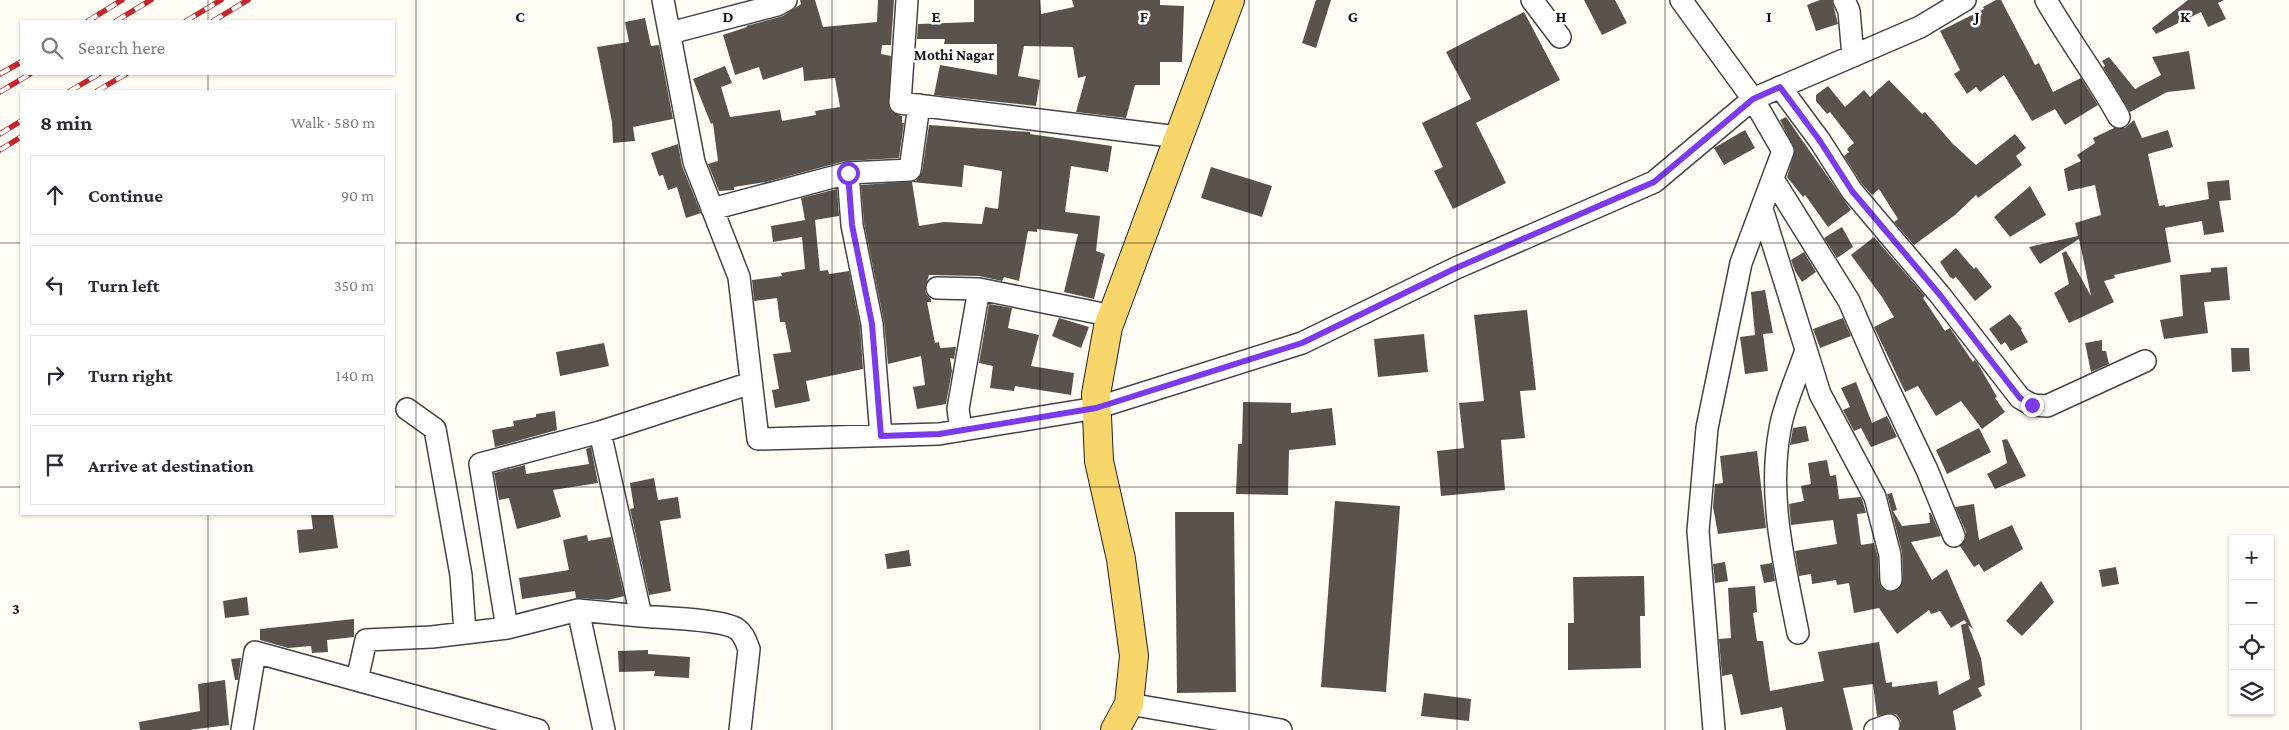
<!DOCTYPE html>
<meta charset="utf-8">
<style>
:root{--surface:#fff;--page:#f7f7f7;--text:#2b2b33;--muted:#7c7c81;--line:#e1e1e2}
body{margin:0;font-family:"Crimson Pro",serif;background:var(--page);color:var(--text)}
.controls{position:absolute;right:15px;bottom:15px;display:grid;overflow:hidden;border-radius:0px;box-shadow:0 1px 4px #0004}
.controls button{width:45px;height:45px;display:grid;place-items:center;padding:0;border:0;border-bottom:1px solid var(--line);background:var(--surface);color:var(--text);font:25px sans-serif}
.stop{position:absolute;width:15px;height:15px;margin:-11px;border:4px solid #7c3aed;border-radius:50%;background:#fff}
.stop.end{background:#7c3aed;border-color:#fff;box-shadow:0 1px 5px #0008}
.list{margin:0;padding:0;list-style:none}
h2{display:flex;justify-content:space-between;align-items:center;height:65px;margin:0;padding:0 20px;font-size:21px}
h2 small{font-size:16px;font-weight:400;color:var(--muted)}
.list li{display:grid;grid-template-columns:32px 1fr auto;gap:15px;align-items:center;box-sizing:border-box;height:80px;margin:0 10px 10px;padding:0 10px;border:1px solid var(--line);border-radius:0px}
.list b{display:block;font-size:19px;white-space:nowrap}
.list em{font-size:16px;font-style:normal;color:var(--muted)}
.icon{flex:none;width:28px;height:28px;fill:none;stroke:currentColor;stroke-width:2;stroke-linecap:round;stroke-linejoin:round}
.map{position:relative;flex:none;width:2289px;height:730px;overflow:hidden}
.search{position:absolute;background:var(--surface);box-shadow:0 1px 4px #0004;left:20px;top:20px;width:375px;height:55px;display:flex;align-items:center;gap:12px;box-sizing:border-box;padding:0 18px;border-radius:0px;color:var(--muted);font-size:19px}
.panel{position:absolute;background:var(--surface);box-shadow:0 1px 4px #0004;left:20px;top:90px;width:375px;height:425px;border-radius:0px}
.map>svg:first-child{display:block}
.building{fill:#5a524d;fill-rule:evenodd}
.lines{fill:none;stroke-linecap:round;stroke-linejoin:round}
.minor-casing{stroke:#444;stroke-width:24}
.major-casing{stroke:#222;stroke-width:30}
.minor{stroke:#fff;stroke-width:21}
.major{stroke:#f9d66b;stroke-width:28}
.rail-casing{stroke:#c4262e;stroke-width:5.5}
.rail{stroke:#fff;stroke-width:4;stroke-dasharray:11;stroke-linecap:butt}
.route{stroke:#7c3aed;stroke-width:6}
.grid{fill:none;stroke:#111;stroke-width:1;stroke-opacity:0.55}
.labels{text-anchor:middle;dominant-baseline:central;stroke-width:5;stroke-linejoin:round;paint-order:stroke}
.neighbourhood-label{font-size:15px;font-weight:bold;fill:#111;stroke:#fff}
.grid-label{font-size:16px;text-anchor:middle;font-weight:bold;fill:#111;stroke:#fff;stroke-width:5;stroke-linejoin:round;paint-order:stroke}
</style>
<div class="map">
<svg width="2289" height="730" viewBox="0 0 2289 730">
<rect width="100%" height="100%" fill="#fffdf5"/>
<!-- building -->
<path class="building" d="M800 0H815L823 27 877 22 878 0H894L891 45H882L881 54 891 56 889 108 893 113 902 116V123H904L899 158 845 161 766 182 734 187V190L719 191 708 164 718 161 713 123 711 124 693 79 725 66 732 83 721 87 730 117 780 110 782 121 816 115 815 111 840 107 835 78 804 81 803 67 763 80 759 67 735 75 723 35 747 27 746 26 783 16 801 4Z
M974 0H1040L1041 14 1074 7 1072 0H1160V5L1184 6 1182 62H1160V85H1135L1126 118 1076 112 1086 76 1078 78 1073 47 1024 46 1018 76 1040 80 1036 106 934 95 940 65 997 75V44H944L945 39H917L918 24 974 22Z
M1316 0H1331L1316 48 1302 43Z
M1584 0H1615L1627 23 1602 35Z
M1820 0H1832L1838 24 1816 31 1807 5Z
M1996 0H2001L2035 65 2039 63 2053 92 2081 78 2098 105 2065 125 2055 109 2032 121 2004 75 1980 92 1976 87 1967 94 1954 74 1960 70 1940 31 1984 9 1983 7Z
M2188 0H2224L2218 3 2226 19 2208 27 2201 12 2156 34 2152 28Z
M1524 12 1560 80 1476 123 1506 183 1453 209 1434 171 1443 167 1422 123 1471 99 1446 52Z
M645 18 651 46 659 45 673 119 633 127 635 141 613 143 612 122 597 47 629 42 625 22Z
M2189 51 2195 89 2167 92 2130 112 2103 67 2105 66 2102 61 2109 57 2135 89 2161 75 2152 57Z
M1889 80 1922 114 1925 112 1953 144 1976 165 2015 134 2026 148 2016 156 2022 165 1978 198 1976 195 1955 215 1914 245 1894 222 1898 219 1879 189 1872 195 1862 184 1844 156 1849 152 1847 149 1854 143 1830 112 1827 114 1816 101V95L1828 86 1845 107 1864 90 1870 97Z
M1786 117 1851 210 1828 227 1805 195 1803 197 1787 177 1795 150 1780 120Z
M2134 120 2142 138 2168 130 2173 147 2148 154 2159 206 2165 205V207L2209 199 2207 182 2229 180 2231 200 2219 201 2224 232 2204 235 2202 221 2165 228 2171 262 2114 275 2115 278 2104 281 2114 302 2069 323 2054 293 2069 284 2062 253 2066 251 2091 296 2079 239 2040 264 2029 247 2078 236 2075 223 2101 215 2095 185 2068 191 2064 169 2081 161 2077 155 2095 143 2093 138 2114 128H2125Z
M929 125 1030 132V134L1112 146 1108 172 1071 166 1065 212 1100 216 1096 251 1105 254 1094 299 1064 292 1078 234 1037 229V232L1028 231 1019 281 1004 277 1002 281 979 276 929 275 925 288 926 294 931 299V302H927L935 343 939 342 940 348 956 347 954 359 950 358 952 371 946 404 917 409 913 387 925 385 921 356 888 364 884 322 864 223 861 185 916 181 922 172ZM964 165 1002 171 998 209 985 207 982 224 944 222 919 226 912 182 962 187Z
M1745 130 1755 148 1724 165 1714 148Z
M678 144 682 166 701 213 686 218 677 187 668 190 663 175 659 176 651 153Z
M1211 167 1272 186 1262 217 1201 198Z
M2030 186 2046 215 2010 237 1994 217Z
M837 189 839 216 815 220 820 271 828 270 829 274 849 271 860 326 863 369 806 381 810 401 775 408 772 390 779 389 773 354 791 352 785 322H780L777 298 754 301 752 280 782 276 781 273 805 269 802 237 773 242 771 226 805 220 801 198Z
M1842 227 1853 247 1837 258 1824 238Z
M1874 237 1925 296 1923 298 1945 331 1950 328 1973 362 1975 360 1978 364 1997 397 1995 398 2005 412 1982 429 1961 401 1936 416 1918 386 1905 392 1874 327 1894 317 1882 297 1851 255Z
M1956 248 1974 269 1976 267 1992 287 1975 301 1956 277 1953 279 1950 277 1940 262Z
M1804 252 1816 272 1802 282 1795 271 1791 260Z
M2227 267 2230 300 2204 302 2208 333 2164 339 2160 320 2183 316 2180 275 2211 272V268Z
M1765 290 1773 333 1763 334 1768 371 1745 374 1740 337 1755 335 1751 292Z
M989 304 1012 308 1008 328 1039 335 1031 366 1074 373 1071 395 1015 386 1014 391 990 388 993 366 979 363Z
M1527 310 1536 390 1520 391 1525 438 1501 440 1505 490 1441 496 1437 451 1464 448 1459 403 1484 401 1474 315Z
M2010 314 2022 329 2021 330 2028 342 2011 351 2005 342 2001 345 1989 329Z
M1059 318 1089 327 1081 348 1052 336Z
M1843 318 1851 336 1820 348 1813 329Z
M1424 334 1428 372 1378 377 1374 339Z
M2102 340V351H2106L2109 364 2091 372 2085 343Z
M604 343 609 366 560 376 556 352Z
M2231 348H2249L2250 371 2232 372Z
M1856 382 1872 423 1887 416 1897 437 1871 447 1861 428 1854 431 1843 410 1850 407 1841 388Z
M1243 402 1291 403V413L1332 408 1336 445 1289 450 1288 495 1236 494 1238 444H1242Z
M555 411 557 430 495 447 492 430 514 426 513 421 536 417V414Z
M1806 426 1809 441 1790 445 1793 428Z
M1979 428 1991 452 1947 474 1936 450Z
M2007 439 2026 476 1995 489 1987 474 2007 463 2002 440Z
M591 447 598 483 553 490 561 517 517 529 509 498 499 500 494 473 525 465 526 474 589 464 586 449Z
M1757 451 1766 528 1718 534 1713 507 1715 484 1723 483 1720 456Z
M1827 460 1830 476 1836 475 1839 499 1861 497 1863 502 1866 513 1857 514 1861 545 1874 543 1878 557 1879 581 1881 587 1886 591 1892 592 1898 590 1903 580 1902 552 1887 494 1892 493 1897 510 1893 511 1902 526 1930 523 1929 513H1931L1941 536 1911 542 1932 580 1947 569 1973 629 1968 625 1981 658 1985 685 1978 688 1982 696 1953 711 1956 730H1900L1901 721 1897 715 1891 713 1877 716 1873 684 1843 688 1853 730H1786L1782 707 1741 715 1732 674 1722 676 1719 639 1731 638 1728 588 1755 586 1757 612 1753 613 1757 641H1763L1770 691 1824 681 1818 652 1879 642 1886 683 1892 682V687L1937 681 1939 695 1970 679 1961 625 1967 623 1964 620 1951 628 1940 611 1931 614 1929 610 1897 634 1879 608 1854 613 1849 583 1837 585 1836 580 1812 584 1811 574 1799 576 1795 551 1837 544 1833 520 1791 525 1789 504 1804 501 1801 486 1811 484 1808 463Z
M654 478 658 500 678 497 681 518 660 521 671 591 649 595 630 509 634 508 630 483Z
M1335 501 1400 506 1386 692 1321 687Z
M1974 504 1979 540 2012 525 2023 549 1984 572 1979 564 1974 567 1960 546 1966 538V532L1955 507Z
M1175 512H1234L1236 692 1177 693Z
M311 514H333L338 548 299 553 297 530 313 529Z
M587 535 588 541 611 537 624 596 608 600 576 598 575 591 522 599 519 578 569 570 563 540Z
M909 550 911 566 887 569 885 554Z
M1725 562 1728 581 1715 583 1713 564Z
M1772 563 1775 581 1764 583 1760 565Z
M2116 567 2119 584 2102 587 2099 570Z
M1636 576H1644L1645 616H1640L1641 668 1568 670V623H1574L1573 577Z
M2041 581 2054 602 2022 636 2006 621Z
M247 597 249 615 225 618 223 601Z
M354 619V637L327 640 328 652 312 653 311 646 288 648 260 640V629Z
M648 650V654L690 657 689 678 654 676 655 671 619 672 618 651Z
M241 658 238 680H235L231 659Z
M225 680 229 725 189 730H140L139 722 200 711 198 684Z
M1424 693 1471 699 1469 721 1421 716Z"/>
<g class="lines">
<!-- minor casing -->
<g class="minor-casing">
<path id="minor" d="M663 0 694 162 739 277 758 439 939 434 1096 408 1302 343 1456 268 1654 182 1753 99 1681 0
M907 0 900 103 1178 137
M1532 0 1560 37
M1844 0 1849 11 1853 56
M2046 0C2069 40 2097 77 2119 117
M670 33 777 5 786 0
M1780 87 1820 141 1852 191 1940 295 2020 398 2032 405 2047 406 2145 361
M848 173 910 170 919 105
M1773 179 1849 301 1877 365 1927 470 1954 536
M712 209 848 173 852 225 872 324 881 436
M1762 209 1820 394 1875 497 1890 555 1891 580
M937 288 979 289
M407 409 435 429 461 575 465 633
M961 430 958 409 979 289 1113 316
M600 432 641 616 578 610 507 628 480 464Z
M600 432 751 383
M578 610 604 730
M641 616C661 618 723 619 737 629 744 634 746 642 749 649L740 730
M1798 633C1785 567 1767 497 1780 429 1784 404 1798 375 1806 350
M357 680 366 640 432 637 507 628
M1129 704 1281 730
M242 730 255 652 538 730
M1714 730 1698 531 1707 428 1741 263 1783 151 1753 99 1920 27 1965 0
M1875 730 1889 725"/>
</g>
<!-- major casing -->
<g class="major-casing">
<path id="major" d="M1115 730 1129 704 1134 656 1121 559 1099 461 1096 394 1108 327 1230 0"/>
</g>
<!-- minor -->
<use href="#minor" class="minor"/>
<!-- major -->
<use href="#major" class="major"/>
<!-- rail casing -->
<g class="rail-casing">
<path id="rail" d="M88 21 122 0
M116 21 151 0
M186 21 221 0
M213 21 248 0
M0 74 21 62
M70 91 99 74
M97 91 126 74
M0 92 30 74
M0 134 21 121
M0 150 21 137"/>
</g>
<!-- rail -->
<use href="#rail" class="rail"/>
</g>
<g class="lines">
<!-- route -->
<path class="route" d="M848 173 852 225 872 324 881 436 939 434 1096 408 1302 343 1456 268 1654 182 1753 99 1780 87 1820 141 1852 191 1940 295 2020 398 2032 405"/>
</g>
<!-- grid -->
<path class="grid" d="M208 0V21M416 0V730M624 0V730M832 0V730M1040 0V730M1249 0V730M1457 0V730M1665 0V730M1873 0V730M2081 0V730M208 74V91M0 243H21M394 243H2289M0 487H21M394 487H2289M208 514V730"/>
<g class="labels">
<!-- neighbourhood labels -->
<g class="neighbourhood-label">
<text x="954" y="55">Mothi Nagar</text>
</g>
</g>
<g class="grid-label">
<text x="520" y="22">C</text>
<text x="728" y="22">D</text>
<text x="936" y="22">E</text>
<text x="1144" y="22">F</text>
<text x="1353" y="22">G</text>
<text x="1561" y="22">H</text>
<text x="1769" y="22">I</text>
<text x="1977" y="22">J</text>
<text x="2185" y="22">K</text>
<text x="16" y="614">3</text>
</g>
</svg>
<div class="controls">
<button>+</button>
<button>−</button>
<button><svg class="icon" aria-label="locate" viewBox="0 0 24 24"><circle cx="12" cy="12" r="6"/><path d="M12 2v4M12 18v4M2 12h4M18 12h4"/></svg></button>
<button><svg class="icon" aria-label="layers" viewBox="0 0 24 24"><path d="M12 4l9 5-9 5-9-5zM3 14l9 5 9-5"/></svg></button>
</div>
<div class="stop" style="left:848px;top:173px"></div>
<div class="stop end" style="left:2032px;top:405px"></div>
<div class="search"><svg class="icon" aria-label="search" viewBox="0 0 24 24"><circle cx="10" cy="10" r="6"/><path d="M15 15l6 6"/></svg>Search here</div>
<section class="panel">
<h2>8 min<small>Walk · 580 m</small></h2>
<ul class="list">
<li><svg class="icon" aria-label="ahead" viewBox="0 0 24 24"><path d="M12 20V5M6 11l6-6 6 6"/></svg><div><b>Continue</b></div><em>90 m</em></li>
<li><svg class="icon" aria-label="left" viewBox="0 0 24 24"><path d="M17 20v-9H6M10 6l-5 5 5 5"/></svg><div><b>Turn left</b></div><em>350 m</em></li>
<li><svg class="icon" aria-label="right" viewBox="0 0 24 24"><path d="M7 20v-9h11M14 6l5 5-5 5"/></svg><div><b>Turn right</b></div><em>140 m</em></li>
<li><svg class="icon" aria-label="arrive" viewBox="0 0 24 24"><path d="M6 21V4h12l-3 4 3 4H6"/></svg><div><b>Arrive at destination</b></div></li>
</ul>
</section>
</div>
